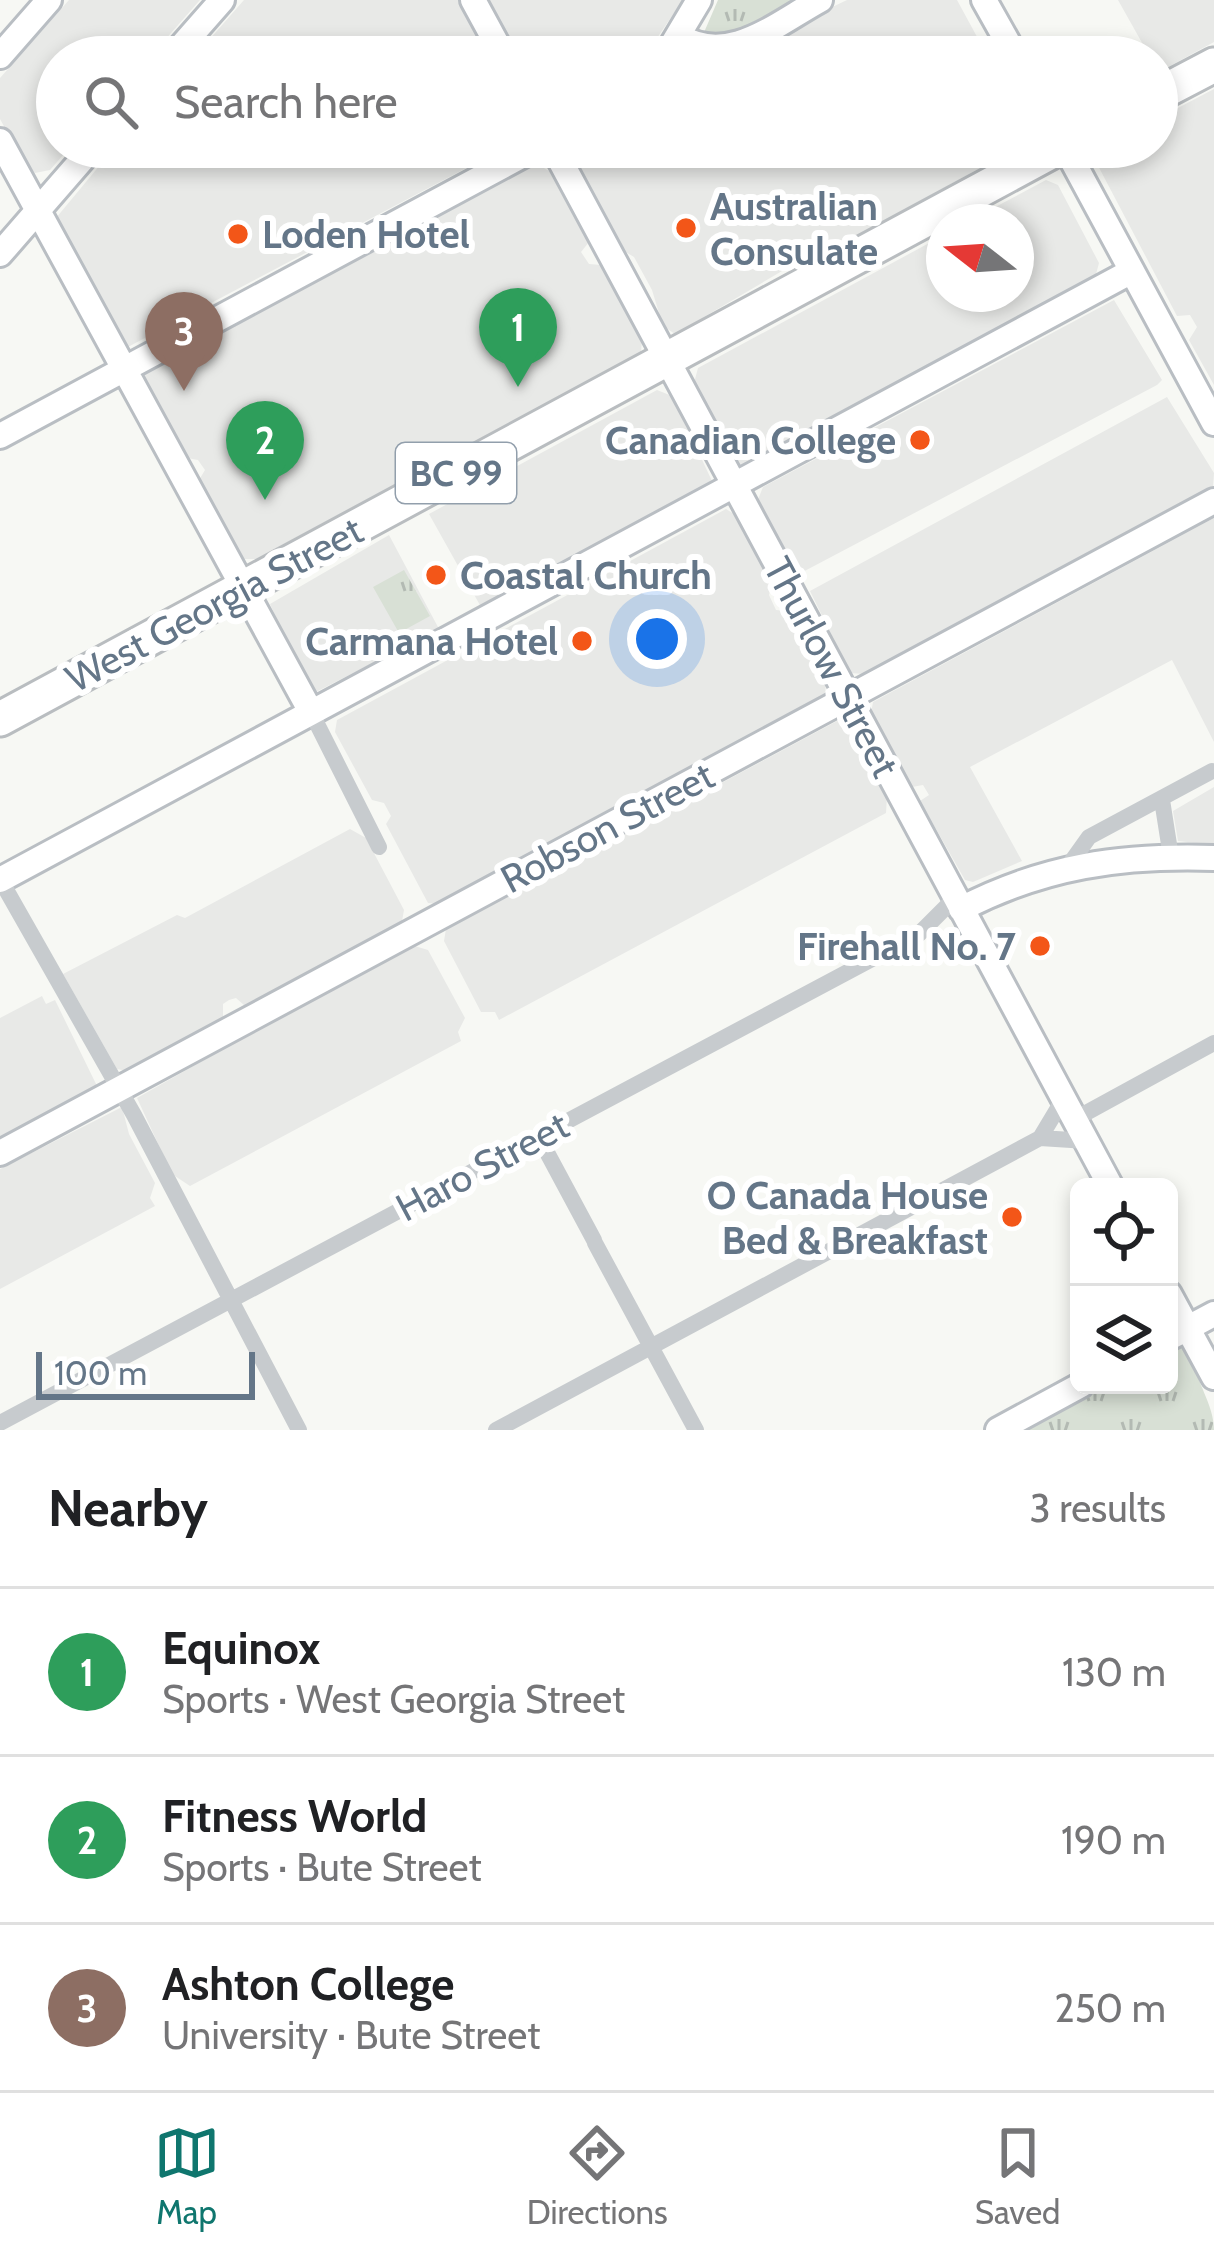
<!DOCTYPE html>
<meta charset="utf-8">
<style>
:root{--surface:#fff;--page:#f2f2f2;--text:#202124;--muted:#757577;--line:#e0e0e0;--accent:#0f766e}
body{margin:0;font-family:Cabin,sans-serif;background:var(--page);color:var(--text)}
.controls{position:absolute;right:36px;bottom:36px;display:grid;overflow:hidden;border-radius:18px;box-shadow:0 6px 18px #0003}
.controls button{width:108px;height:108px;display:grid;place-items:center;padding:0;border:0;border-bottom:3px solid var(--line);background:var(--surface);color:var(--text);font:60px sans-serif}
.compass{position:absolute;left:926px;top:204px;width:108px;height:108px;border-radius:50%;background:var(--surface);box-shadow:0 6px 18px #0003;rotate:287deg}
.scale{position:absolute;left:36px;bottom:30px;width:219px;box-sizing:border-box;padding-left:12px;border:6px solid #647688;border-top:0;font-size:33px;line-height:42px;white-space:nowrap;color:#647688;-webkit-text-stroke:9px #fff;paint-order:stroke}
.you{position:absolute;left:657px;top:639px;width:42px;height:42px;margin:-30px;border:9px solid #fff;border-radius:50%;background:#1a73e8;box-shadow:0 0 0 18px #1a73e833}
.badge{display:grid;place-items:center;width:78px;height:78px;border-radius:50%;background:var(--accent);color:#fff;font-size:39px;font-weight:700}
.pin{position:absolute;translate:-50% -99px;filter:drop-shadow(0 3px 6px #0008)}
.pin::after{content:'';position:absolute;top:63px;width:42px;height:36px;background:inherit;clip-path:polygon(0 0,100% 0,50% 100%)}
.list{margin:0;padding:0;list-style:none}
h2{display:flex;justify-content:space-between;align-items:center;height:156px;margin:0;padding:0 48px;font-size:51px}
h2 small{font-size:39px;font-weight:400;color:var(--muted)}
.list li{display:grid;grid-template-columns:78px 1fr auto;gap:36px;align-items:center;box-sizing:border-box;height:168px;padding:0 48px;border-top:3px solid var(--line)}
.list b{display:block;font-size:45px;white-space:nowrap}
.list p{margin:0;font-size:39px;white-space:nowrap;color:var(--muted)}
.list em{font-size:39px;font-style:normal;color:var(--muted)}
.icon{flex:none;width:66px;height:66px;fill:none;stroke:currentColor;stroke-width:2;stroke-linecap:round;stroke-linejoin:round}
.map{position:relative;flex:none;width:1214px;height:1430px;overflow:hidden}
.search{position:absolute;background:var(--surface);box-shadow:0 6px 18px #0003;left:36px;right:36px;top:36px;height:132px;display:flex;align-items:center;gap:30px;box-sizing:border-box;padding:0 42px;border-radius:66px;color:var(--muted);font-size:45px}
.sheet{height:660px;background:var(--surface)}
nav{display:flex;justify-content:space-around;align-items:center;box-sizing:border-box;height:168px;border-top:3px solid var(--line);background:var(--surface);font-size:33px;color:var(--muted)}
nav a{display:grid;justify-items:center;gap:6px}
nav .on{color:var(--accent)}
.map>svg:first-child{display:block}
.built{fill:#e8e9e7}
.grass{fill:url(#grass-tufts)}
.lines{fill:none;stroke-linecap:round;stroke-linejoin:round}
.secondary-casing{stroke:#b9bec3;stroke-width:30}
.highway-casing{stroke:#b9bdc0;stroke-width:39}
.street{stroke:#c7cbce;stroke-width:16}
.secondary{stroke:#fff;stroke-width:24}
.highway{stroke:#fff;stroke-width:33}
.poi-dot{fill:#f35618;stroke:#fff;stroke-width:4.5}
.labels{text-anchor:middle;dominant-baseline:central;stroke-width:12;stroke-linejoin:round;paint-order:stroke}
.shield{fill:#fff;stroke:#929fac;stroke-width:3}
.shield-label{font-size:36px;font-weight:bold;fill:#647688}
.poi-label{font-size:39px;font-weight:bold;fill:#647688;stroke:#fff;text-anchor:end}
.street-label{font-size:39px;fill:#647688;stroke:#fff}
</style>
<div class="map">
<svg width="1214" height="1430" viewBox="0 0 1214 1430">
<defs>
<pattern id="grass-tufts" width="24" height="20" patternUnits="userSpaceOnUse" patternTransform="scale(3)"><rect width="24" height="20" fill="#d8e0d5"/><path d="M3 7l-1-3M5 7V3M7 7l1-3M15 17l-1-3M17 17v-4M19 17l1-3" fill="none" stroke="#b3bab3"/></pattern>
</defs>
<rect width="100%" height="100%" fill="#f7f8f4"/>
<!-- built -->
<path class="built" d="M69 0H200L150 57H57V147H70L50 170 35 173 23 161 0 119V78Z
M244 0H458L488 57H194Z
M488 0H683L644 57H519Z
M847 0H957L988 57H727Z
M1118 0H1214V42L1159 72 1157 57H1150Z
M1214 89V385L1189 340 1197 327 1190 315 1177 316 1095 160 1105 147H1157V119Z
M115 147H506L126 348 56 218Z
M572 147H1018L811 261 806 257 675 334 663 326 652 290 634 257 624 251 571 155Z
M537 164 549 171 589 242 581 252 589 264 601 265 642 340 641 352 256 559H244L199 480 205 470 198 460 187 458 164 425 141 385 140 371Z
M1046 180 1058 185 1099 263 1095 278 750 464 739 465 694 383 698 368 944 235V294H1016V222H967Z
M1114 300 1162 380 1157 385 797 575 757 502 763 487Z
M657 390 672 396 712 481 481 607 429 514Z
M1167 397 1214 473 1213 487 864 674 850 673 810 591Z
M726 509 734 514 772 584 769 595 776 610 787 611 826 682 825 695 437 904 428 903 386 824 391 816 384 803 372 800 335 732 337 720Z
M1214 518V742L1172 660 970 767 1022 861 973 882 965 880 920 801 929 795 923 785 912 787 871 713 873 702Z
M389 535 439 629 316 692 307 686 270 604Z
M837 721 849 726 887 796 886 813 499 1020 495 1012H481L444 941 447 923 523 882H537Z
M1214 787V845L1178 841 1173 811Z
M350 829 366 838 404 910 401 927 245 1006 236 998 229 1000 223 1004V1019L127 1071 117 1069 63 974 177 915 185 918Z
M408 944 428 950 465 1018 458 1032 461 1041 190 1186 172 1174 137 1098Z
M42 996 46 1004 55 1000 97 1086 0 1139V1018Z
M122 1107 129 1134 155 1183 150 1198 155 1206 0 1289V1169Z"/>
<!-- grass -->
<path class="grass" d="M718 0H796L726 39 702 37Z
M404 570 430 616 399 633 373 587Z
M1175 1346 1186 1347 1195 1359C1195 1383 1214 1403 1214 1430H1018L1101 1385H1169V1349Z"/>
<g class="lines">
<!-- secondary casing -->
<g class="secondary-casing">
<path id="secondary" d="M473 0 504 57
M984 0 1016 57
M679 36C728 67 776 24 820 0
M0 56 49 0
M172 57 222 0
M665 57 699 0
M0 141 311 712
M553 147 1111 1187
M1065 147 1214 423
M0 254 93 147
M0 436 538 147
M0 880 1132 271
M961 909C1044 866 1121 855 1214 858
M0 1153 1214 501
M1169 1294 1214 1377
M1169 1338 1214 1314
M998 1430 1081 1385"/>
</g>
<!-- highway casing -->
<g class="highway-casing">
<path id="highway" d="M1157 95 1214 65
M0 719 1060 147"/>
</g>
<!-- street -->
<path class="street" d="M311 712 379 847
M1162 800 1171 857
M1069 865 1089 837 1212 771
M0 879 134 1115 299 1430
M1075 1119 1214 1043
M1040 1138 1087 1141
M543 1145 594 1240
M595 1243 696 1430
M0 1423 919 934 955 898
M496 1430 1040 1138 1064 1098"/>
<!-- secondary -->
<use href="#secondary" class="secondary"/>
<!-- highway -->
<use href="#highway" class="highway"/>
</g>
<!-- markers -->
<g class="poi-dot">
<circle cx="686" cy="228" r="12"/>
<circle cx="238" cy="234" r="12"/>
<circle cx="920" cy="440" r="12"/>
<circle cx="436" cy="575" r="12"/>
<circle cx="582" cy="641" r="12"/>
<circle cx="1040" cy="946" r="12"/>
<circle cx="1012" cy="1217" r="12"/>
</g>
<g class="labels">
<!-- shield labels -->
<rect class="shield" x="396" y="443" width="120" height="60" rx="9"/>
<g class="shield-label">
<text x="456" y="473">BC 99</text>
</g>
<!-- poi labels -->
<g class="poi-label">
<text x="710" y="206" text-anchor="start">Australian<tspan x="710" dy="45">Consulate</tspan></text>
<text x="262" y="234" text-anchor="start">Loden Hotel</text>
<text x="896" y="440">Canadian College</text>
<text x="460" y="575" text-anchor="start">Coastal Church</text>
<text x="558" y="641">Carmana Hotel</text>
<text x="1016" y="946">Firehall No. 7</text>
<text x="988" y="1195">O Canada House<tspan x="988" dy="45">Bed &amp; Breakfast</tspan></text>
</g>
<!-- street labels -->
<g class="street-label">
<text transform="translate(214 604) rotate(-28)">West Georgia Street</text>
<text transform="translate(832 667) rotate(62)">Thurlow Street</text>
<text transform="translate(607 827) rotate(-28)">Robson Street</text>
<text transform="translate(482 1166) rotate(-28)">Haro Street</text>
</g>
</g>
</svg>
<div class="controls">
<button><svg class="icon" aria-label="locate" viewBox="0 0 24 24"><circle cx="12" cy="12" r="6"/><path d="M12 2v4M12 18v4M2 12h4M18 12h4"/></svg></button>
<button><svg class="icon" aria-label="layers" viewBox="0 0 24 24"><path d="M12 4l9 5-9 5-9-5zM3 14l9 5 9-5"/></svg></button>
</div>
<svg class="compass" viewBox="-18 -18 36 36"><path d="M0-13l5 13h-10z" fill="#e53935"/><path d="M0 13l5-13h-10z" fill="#757577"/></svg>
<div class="scale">100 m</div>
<div class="you"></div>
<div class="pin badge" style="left:518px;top:387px;background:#2e9e5b">1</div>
<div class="pin badge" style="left:265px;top:500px;background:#2e9e5b">2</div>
<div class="pin badge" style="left:184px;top:391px;background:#8d6e63">3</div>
<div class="search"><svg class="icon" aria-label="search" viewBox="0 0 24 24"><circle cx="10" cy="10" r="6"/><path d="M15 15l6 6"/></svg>Search here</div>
</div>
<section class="sheet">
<h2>Nearby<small>3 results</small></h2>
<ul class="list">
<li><span class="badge" style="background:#2e9e5b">1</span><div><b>Equinox</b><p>Sports · West Georgia Street</p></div><em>130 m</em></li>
<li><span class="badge" style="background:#2e9e5b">2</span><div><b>Fitness World</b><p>Sports · Bute Street</p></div><em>190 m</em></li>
<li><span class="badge" style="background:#8d6e63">3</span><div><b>Ashton College</b><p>University · Bute Street</p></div><em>250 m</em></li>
</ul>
</section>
<nav>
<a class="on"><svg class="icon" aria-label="map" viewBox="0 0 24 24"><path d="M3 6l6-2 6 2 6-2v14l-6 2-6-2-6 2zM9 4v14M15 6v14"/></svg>Map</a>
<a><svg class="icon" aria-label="directions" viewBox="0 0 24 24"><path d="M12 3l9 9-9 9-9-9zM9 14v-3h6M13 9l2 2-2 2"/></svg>Directions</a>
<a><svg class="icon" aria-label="saved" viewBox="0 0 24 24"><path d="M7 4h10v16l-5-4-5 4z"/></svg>Saved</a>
</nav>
